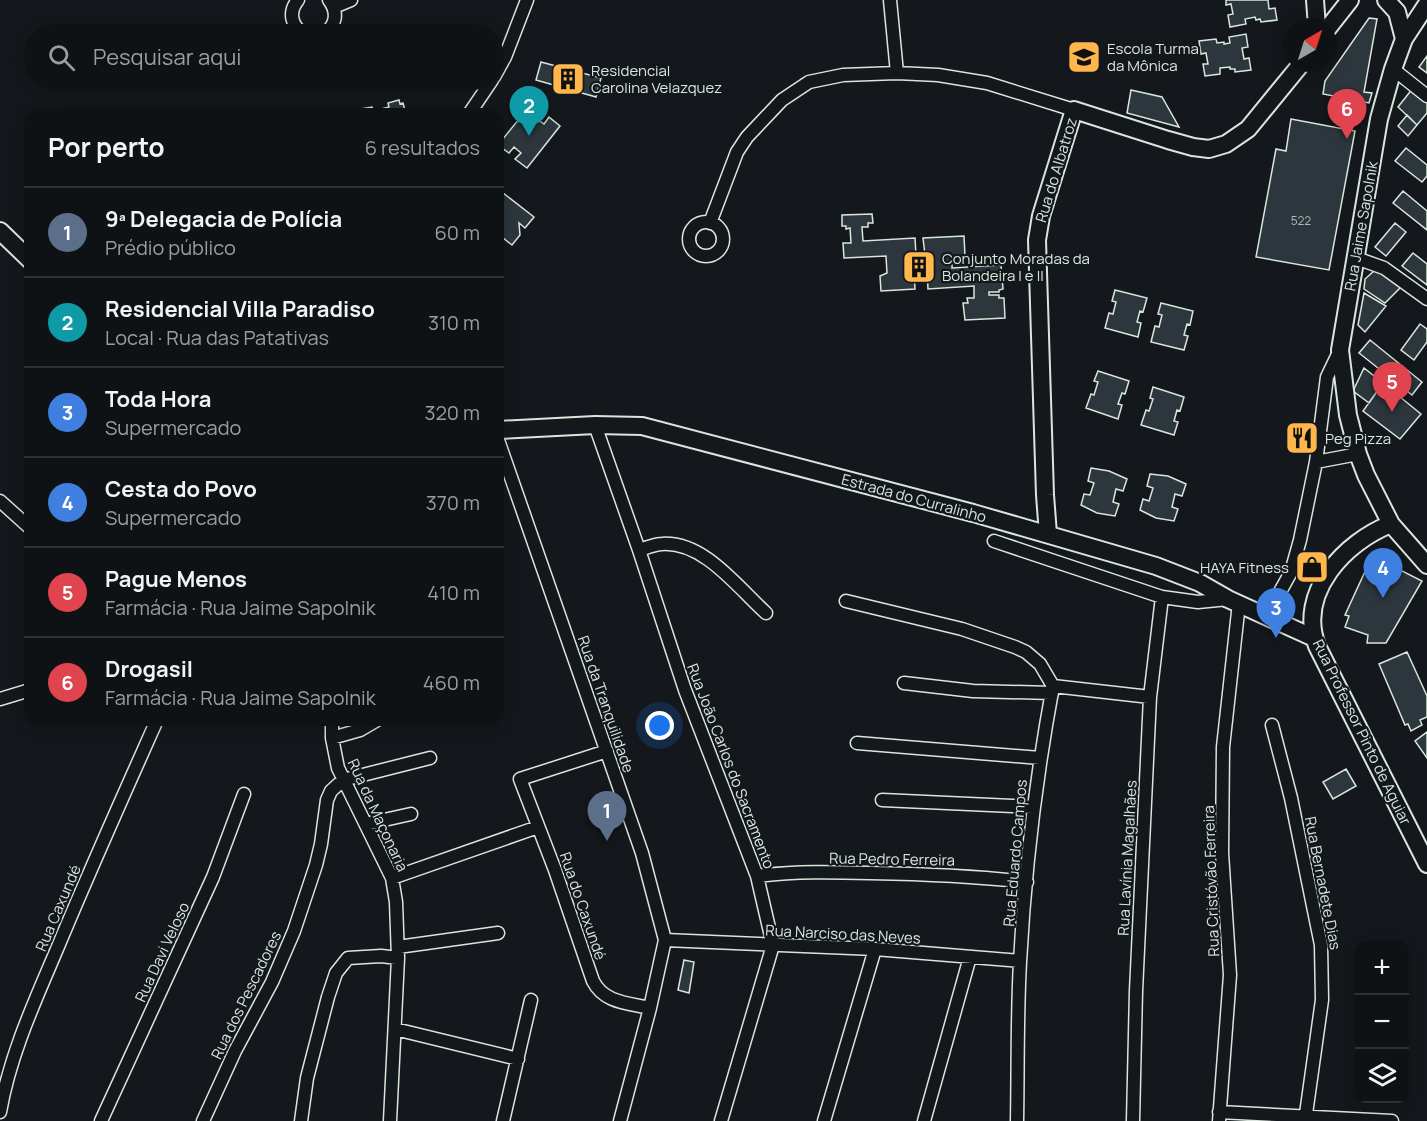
<!DOCTYPE html>
<html lang="pt">
<meta charset="utf-8">
<style>
:root{--surface:#0f1215;--page:#1d2022;--text:#f1f3f6;--muted:#9b9ea0;--line:#2f3234;--accent:#ea580c}
body{margin:0;font-family:Manrope,sans-serif;background:var(--page);color:var(--text)}
.controls{position:absolute;right:18px;bottom:18px;display:grid;overflow:hidden;border-radius:12px;box-shadow:0 3px 15px #0003}
.controls button{width:54px;height:54px;display:grid;place-items:center;padding:0;border:0;border-bottom:2px solid var(--line);background:var(--surface);color:var(--text);font:30px sans-serif}
.compass{position:absolute;left:1283px;top:18px;width:54px;height:54px;border-radius:50%;background:var(--surface);box-shadow:0 3px 15px #0003;rotate:39deg}
.you{position:absolute;left:660px;top:726px;width:21px;height:21px;margin:-15px;border:4px solid #fff;border-radius:50%;background:#1a73e8;box-shadow:0 0 0 9px #1a73e833}
.badge{display:grid;place-items:center;width:39px;height:39px;border-radius:50%;background:var(--accent);color:#fff;font-size:20px;font-weight:700}
.pin{position:absolute;translate:-50% -50px;filter:drop-shadow(0 2px 3px #0008)}
.pin::after{content:'';position:absolute;top:32px;width:21px;height:18px;background:inherit;clip-path:polygon(0 0,100% 0,50% 100%)}
.list{margin:0;padding:0;list-style:none}
h2{display:flex;justify-content:space-between;align-items:center;height:78px;margin:0;padding:0 24px;font-size:26px}
h2 small{font-size:20px;font-weight:400;color:var(--muted)}
.list li{display:grid;grid-template-columns:39px 1fr auto;gap:18px;align-items:center;box-sizing:border-box;height:90px;padding:0 24px;border-top:2px solid var(--line)}
.list b{display:block;font-size:22px;white-space:nowrap}
.list p{margin:0;font-size:20px;white-space:nowrap;color:var(--muted)}
.list em{font-size:20px;font-style:normal;color:var(--muted)}
.icon{flex:none;width:33px;height:33px;fill:none;stroke:currentColor;stroke-width:2;stroke-linecap:round;stroke-linejoin:round}
.map{position:relative;flex:none;width:1427px;height:1121px;overflow:hidden}
.search{position:absolute;background:var(--surface);box-shadow:0 3px 15px #0003;left:24px;top:24px;width:480px;height:66px;display:flex;align-items:center;gap:15px;box-sizing:border-box;padding:0 21px;border-radius:33px;color:var(--muted);font-size:22px}
.panel{position:absolute;background:var(--surface);box-shadow:0 3px 15px #0003;left:24px;top:108px;width:480px;height:618px;border-radius:18px}
.map>svg:first-child{display:block}
.building{fill:#2c363c;stroke:#d8e6dc;stroke-width:1.5}
.lines{fill:none;stroke-linecap:round;stroke-linejoin:round}
.street-casing{stroke:#d8e6dc;stroke-width:15}
.secondary-casing{stroke:#d8e6dc;stroke-width:20}
.street{stroke:#14181c;stroke-width:12}
.secondary{stroke:#14181c;stroke-width:16}
.labels{text-anchor:middle;dominant-baseline:central;stroke-width:4.5;stroke-linejoin:round;paint-order:stroke}
.number-label{font-size:12px;fill:#adbab4}
.poi-label{font-size:15px;fill:#d8e6dc;stroke:#14181c;text-anchor:start}
.street-label{font-size:15px;fill:#d8e6dc;stroke:#14181c}
</style>
<div class="map">
<svg width="1427" height="1121" viewBox="0 0 1427 1121">
<rect width="100%" height="100%" fill="#14181c"/>
<!-- building -->
<path class="building" d="M1226 0H1268L1269 9 1275 8 1277 20 1261 22 1260 19 1256 20 1255 17 1245 19 1246 24 1230 27 1228 15 1233 14 1231 4 1226 5Z
M1369 18 1377 19 1364 92 1372 93 1369 103 1323 94 1325 81Z
M1246 34 1248 47 1242 48 1244 59 1249 58 1251 70 1235 72V69H1230V67L1220 68V74L1205 76 1203 64H1208L1206 53 1201 54 1199 41 1216 39 1217 43 1224 42V44L1230 43 1229 37Z
M1427 56V73L1419 67Z
M541 62 601 78 596 97 536 80Z
M1413 88 1427 100V113L1417 125 1398 107Z
M1131 90 1162 97 1179 127 1127 113Z
M399 100 400 104 403 103 406 114H359L361 109 372 107 373 111 389 107 388 103Z
M532 103 542 112 537 119 544 124 549 117 560 126 527 168 515 159 521 153 514 147 509 153 498 145Z
M1407 115 1417 125 1408 136 1398 126Z
M1291 119 1355 131 1329 270 1256 257 1276 149 1286 151Z
M1406 148 1427 165V176L1422 182 1395 161Z
M498 189 534 217 525 228 519 223 520 235 512 245 498 234Z
M1403 191 1427 211V230L1393 203Z
M872 214 873 223H868V227H862L863 241 915 238 916 255H925L923 238 964 236 965 256 952 257V268L1001 265 1003 289 999 290V292H989V295H999V298H1004L1005 318 965 320 963 303H968L967 298H974V286L928 289 927 270 914 271 915 289 881 291 880 276 887 273 886 256 844 258 843 243H851L850 228 846 229V226H842V215Z
M1395 223 1406 232 1386 256 1375 247Z
M1413 253 1427 264V285L1402 266Z
M1374 271H1383L1401 287 1385 303 1364 289 1365 279Z
M1115 290 1147 298 1143 312 1140 311 1137 322 1141 323 1138 337 1105 328 1109 313 1113 314 1116 302 1112 301Z
M1364 293 1386 306 1365 332 1358 325Z
M1161 303 1193 311 1190 325 1187 324 1184 335 1188 336 1184 350 1151 342 1155 326 1159 327 1162 315 1158 314Z
M1420 324 1427 329V342L1414 360 1401 350Z
M1370 340 1422 382 1412 395 1359 353Z
M1364 368 1383 383 1369 403 1353 391Z
M1098 371 1129 381 1125 394 1122 393 1118 404 1122 405 1118 419 1086 408 1091 394 1094 395 1098 382 1094 381Z
M1383 383 1421 414 1400 439 1363 411Z
M1153 387 1184 397 1180 411 1177 410 1174 421 1178 422 1174 435 1141 425 1146 410 1149 411 1153 399 1150 398Z
M1091 468 1109 471 1127 479 1123 491 1116 489 1113 502 1119 504 1115 516 1097 513 1081 505 1084 494 1090 495 1094 483 1088 481Z
M1150 474 1168 476 1186 484 1182 496 1175 494 1172 507 1178 509 1174 521 1156 518 1140 510 1143 499 1149 501 1153 488 1147 486Z
M1374 552 1400 564 1398 569 1422 581 1386 643H1367L1368 635 1345 627 1349 616 1345 615Z
M1407 652 1427 696V717L1420 720 1422 725 1411 731 1408 724 1405 725 1379 664Z
M1427 732V758L1415 741Z
M1346 769 1356 786 1333 799 1323 782Z
M684 960 694 962 689 993 678 990Z"/>
<g class="lines">
<!-- street casing -->
<g class="street-casing">
<path id="street" d="M298 0C288 12 291 26 304 34
M890 0 897 73
M334 7 351 0
M323 34C337 26 338 12 329 0
M1393 69 1427 96
M494 77 505 57 527 0
M469 114 492 80
M689 239a17 17 0 1 1 34 0a17 17 0 1 1-34 0Z
M710 223 737 152 747 137 782 100 809 82 843 75 897 73 938 75 987 83 1074 110
M1356 258 1384 268 1427 299
M595 425 639 550 685 690 757 876 773 945 721 1121
M498 440 642 853 665 940 650 1008 620 1121
M1316 462 1358 454
M0 501 30 528
M994 541 1162 597 1198 602 1228 599
M639 550C646 548 655 544 662 544 704 541 738 588 766 613
M846 601 962 629 1015 647 1026 652 1040 664 1053 686
M1266 617 1291 572 1300 540 1316 462 1327 377 1340 350
M904 683 973 691 1052 693
M0 699 30 690
M332 720V738L338 768 392 878 396 902 398 958 390 1121
M1272 725 1291 798 1321 945 1322 1000 1305 1121
M332 738 360 730 377 720
M857 743 1040 758
M607 751 520 779 555 870 593 981C604 1003 628 1003 650 1008
M882 800 1033 807
M366 824 411 814
M757 876C795 871 833 872 871 873 924 874 975 876 1027 882
M392 878 538 827
M665 940 875 949 1020 961
M398 947 498 933
M395 1029 518 1059
M0 1112C10 1055 34 1003 57 949 89 872 123 796 157 720
M1219 1112 1392 1121
M101 1121 213 877 244 794
M203 1121 235 1051 272 982 294 931 316 865 321 844 327 800 331 791 343 780 430 758
M301 1121 307 1078 328 997 336 973 348 958 381 956 398 958
M503 1121 531 1000
M824 1121 875 949
M924 1121 970 957
M1017 1121C1018 1068 1017 1015 1020 962 1025 869 1036 777 1053 686L1150 697
M1133 1121 1136 991 1150 697 1162 597
M1219 1121 1230 975 1222 853 1223 747 1239 603"/>
</g>
<!-- secondary casing -->
<g class="secondary-casing">
<path id="secondary" d="M1315 0 1317 27
M1386 0 1397 12 1404 39
M1427 4 1404 39 1393 69 1379 119 1340 350 1348 415 1358 454 1366 475 1391 524 1427 565
M1328 28 1350 0
M0 231 30 260
M498 430 595 425 642 426 973 513 1156 566 1200 583 1228 599 1314 638
M1391 524C1345 542 1297 592 1317 646L1427 864
M1048 534 1045 495 1037 240 1041 216 1074 110 1168 140 1193 147 1209 149 1226 144 1248 129 1302 63"/>
</g>
<!-- street -->
<use href="#street" class="street"/>
<!-- secondary -->
<use href="#secondary" class="secondary"/>
</g>
<!-- icons -->
<defs>
<g id="school-square" transform="scale(1.725)"><rect x="-9" y="-9" width="18" height="18" rx="4" fill="#ffb74d" stroke="#14181c"/><path d="M0-5L7-2L0 1L-7-2ZM-4 1L0 2.5L4 1V4Q0 6-4 4Z" fill="#111"/></g>
<g id="building-square" transform="scale(1.725)"><rect x="-9" y="-9" width="18" height="18" rx="4" fill="#ffb74d" stroke="#14181c"/><path d="M-4-6H4V6H1V3H-1V6H-4ZM-2.5-4.3h1.7v1.8h-1.7ZM.8-4.3h1.7v1.8H.8ZM-2.5-1h1.7V.8h-1.7ZM.8-1h1.7V.8H.8Z" fill="#111"/></g>
<g id="restaurant-square" transform="scale(1.725)"><rect x="-9" y="-9" width="18" height="18" rx="4" fill="#ffb74d" stroke="#14181c"/><path d="M-5-6h1v4h1v-4h1v4h1v-4h1v5L-1.5 .5V6h-2V.5L-5-1ZM5-6V6H3V1.5H1.5Q1.5-4 5-6Z" fill="#111"/></g>
<g id="shop-square" transform="scale(1.725)"><rect x="-9" y="-9" width="18" height="18" rx="4" fill="#ffb74d" stroke="#14181c"/><path d="M-5-2.5h2.3a2.7 3.5 0 0 1 5.4 0H5L5.5 6h-11ZM-1.5-2.5h3a1.5 2.3 0 0 0-3 0Z" fill="#111"/></g>
</defs>
<g fill-rule="evenodd">
<use href="#school-square" x="1084" y="57"/>
<use href="#building-square" x="568" y="79"/>
<use href="#building-square" x="919" y="267"/>
<use href="#restaurant-square" x="1302" y="438"/>
<use href="#shop-square" x="1312" y="567"/>
</g>
<g class="labels">
<!-- number labels -->
<g class="number-label">
<text x="1301" y="220">522</text>
</g>
<!-- poi labels -->
<g class="poi-label">
<text x="1107" y="48">Escola Turma<tspan x="1107" dy="17">da Mônica</tspan></text>
<text x="591" y="70">Residencial<tspan x="591" dy="17">Carolina Velazquez</tspan></text>
<text x="942" y="258">Conjunto Moradas da<tspan x="942" dy="17">Bolandeira I e II</tspan></text>
<text x="1325" y="438">Peg Pizza</text>
<text x="1289" y="567" text-anchor="end">HAYA Fitness</text>
</g>
<!-- street labels -->
<g class="street-label">
<text transform="translate(1056 170) rotate(-73)">Rua do Albatroz</text>
<text transform="translate(1361 226) rotate(-80)">Rua Jaime Sapolnik</text>
<text transform="translate(914 498) rotate(15)">Estrada do Curralinho</text>
<text transform="translate(606 704) rotate(71)">Rua da Tranquilidade</text>
<text transform="translate(1362 732) rotate(64)">Rua Professor Pinto de Aguiar</text>
<text transform="translate(731 766) rotate(69)">Rua João Carlos do Sacramento</text>
<text transform="translate(378 815) rotate(65)">Rua da Maçonaria</text>
<text transform="translate(1015 853) rotate(-85)">Rua Eduardo Campos</text>
<text transform="translate(1127 858) rotate(-87)">Rua Lavínia Magalhães</text>
<text transform="translate(892 859) rotate(1)">Rua Pedro Ferreira</text>
<text transform="translate(1211 881) rotate(-92)">Rua Cristóvão Ferreira</text>
<text transform="translate(1323 883) rotate(79)">Rua Bernadete Dias</text>
<text transform="translate(583 906) rotate(71)">Rua do Caxundé</text>
<text transform="translate(58 908) rotate(-67)">Rua Caxundé</text>
<text transform="translate(843 934) rotate(3)">Rua Narciso das Neves</text>
<text transform="translate(162 952) rotate(-65)">Rua Davi Veloso</text>
<text transform="translate(246 995) rotate(-64)">Rua dos Pescadores</text>
</g>
</g>
</svg>
<div class="controls">
<button>+</button>
<button>−</button>
<button><svg class="icon" aria-label="layers" viewBox="0 0 24 24"><path d="M12 4l9 5-9 5-9-5zM3 14l9 5 9-5"/></svg></button>
</div>
<svg class="compass" viewBox="-18 -18 36 36"><path d="M0-13l5 13h-10z" fill="#e53935"/><path d="M0 13l5-13h-10z" fill="#9b9ea0"/></svg>
<div class="you"></div>
<div class="pin badge" style="left:607px;top:841px;background:#5c6f8a">1</div>
<div class="pin badge" style="left:529px;top:136px;background:#0f9aa8">2</div>
<div class="pin badge" style="left:1276px;top:638px;background:#3f7fe0">3</div>
<div class="pin badge" style="left:1383px;top:598px;background:#3f7fe0">4</div>
<div class="pin badge" style="left:1392px;top:412px;background:#e0444e">5</div>
<div class="pin badge" style="left:1347px;top:139px;background:#e0444e">6</div>
<div class="search"><svg class="icon" aria-label="search" viewBox="0 0 24 24"><circle cx="10" cy="10" r="6"/><path d="M15 15l6 6"/></svg>Pesquisar aqui</div>
<section class="panel">
<h2>Por perto<small>6 resultados</small></h2>
<ul class="list">
<li><span class="badge" style="background:#5c6f8a">1</span><div><b>9ª Delegacia de Polícia</b><p>Prédio público</p></div><em>60 m</em></li>
<li><span class="badge" style="background:#0f9aa8">2</span><div><b>Residencial Villa Paradiso</b><p>Local · Rua das Patativas</p></div><em>310 m</em></li>
<li><span class="badge" style="background:#3f7fe0">3</span><div><b>Toda Hora</b><p>Supermercado</p></div><em>320 m</em></li>
<li><span class="badge" style="background:#3f7fe0">4</span><div><b>Cesta do Povo</b><p>Supermercado</p></div><em>370 m</em></li>
<li><span class="badge" style="background:#e0444e">5</span><div><b>Pague Menos</b><p>Farmácia · Rua Jaime Sapolnik</p></div><em>410 m</em></li>
<li><span class="badge" style="background:#e0444e">6</span><div><b>Drogasil</b><p>Farmácia · Rua Jaime Sapolnik</p></div><em>460 m</em></li>
</ul>
</section>
</div>
